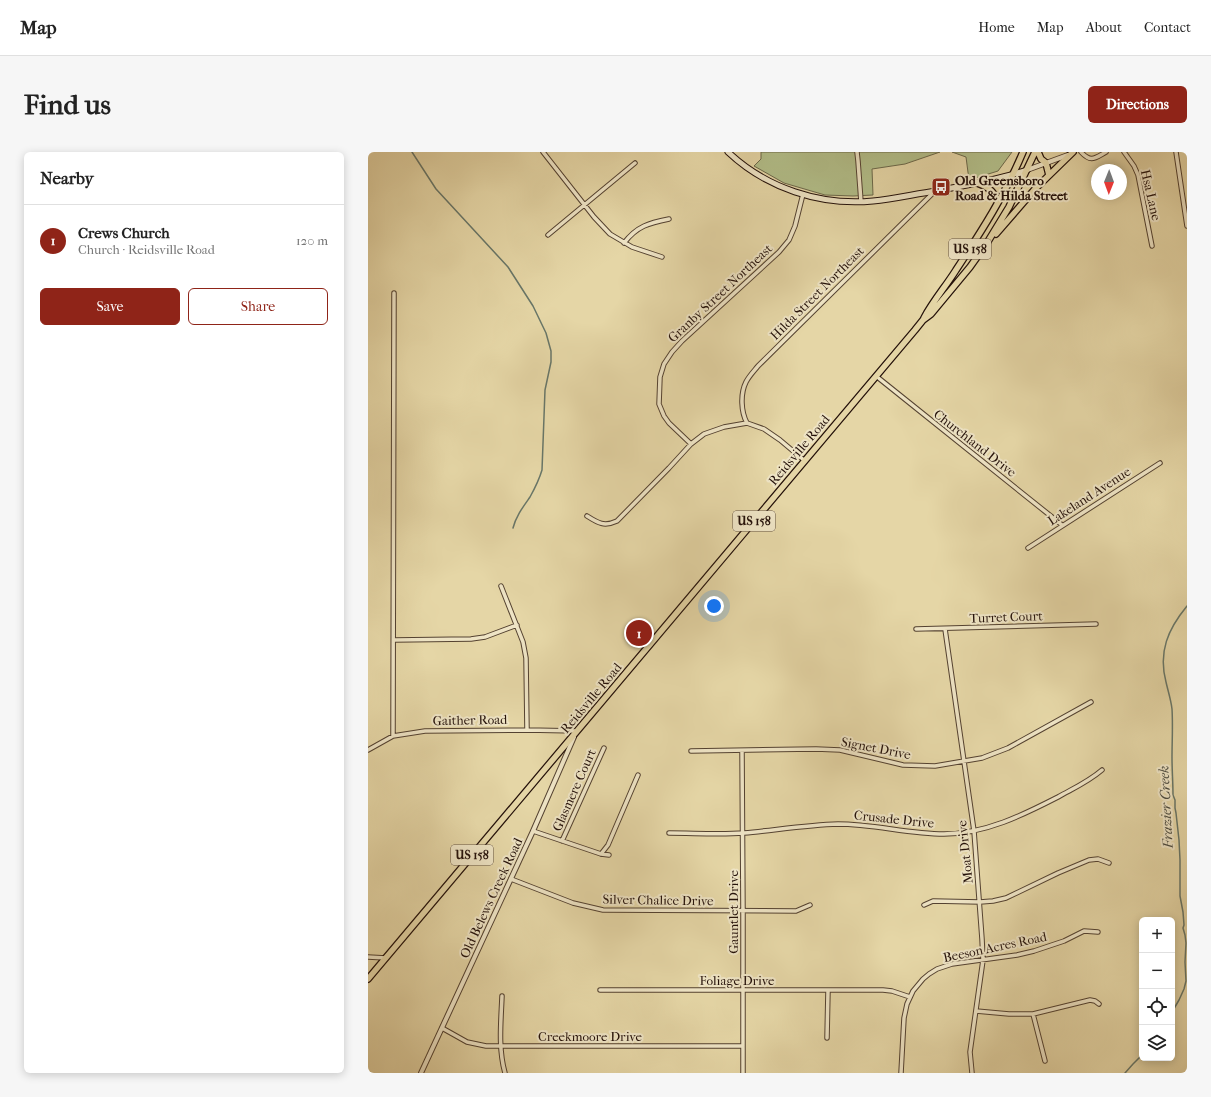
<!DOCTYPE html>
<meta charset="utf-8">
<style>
:root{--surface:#fff;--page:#f6f6f6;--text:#222;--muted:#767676;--line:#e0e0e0;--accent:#8f2418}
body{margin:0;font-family:"IM FELL French Canon",serif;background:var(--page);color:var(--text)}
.controls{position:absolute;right:12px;bottom:12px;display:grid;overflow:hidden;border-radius:6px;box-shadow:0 2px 10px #0003}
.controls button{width:36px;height:36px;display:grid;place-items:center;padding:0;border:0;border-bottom:1px solid var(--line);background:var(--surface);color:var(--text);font:20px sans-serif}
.compass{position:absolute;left:723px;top:12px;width:36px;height:36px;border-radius:50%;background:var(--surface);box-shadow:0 2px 10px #0003;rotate:181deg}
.you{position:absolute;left:346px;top:454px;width:14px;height:14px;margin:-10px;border:3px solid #fff;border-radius:50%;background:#1a73e8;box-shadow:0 0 0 6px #1a73e833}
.badge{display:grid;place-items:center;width:26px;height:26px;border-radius:50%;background:var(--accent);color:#fff;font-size:13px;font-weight:700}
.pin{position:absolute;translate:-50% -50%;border:2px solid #fff;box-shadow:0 1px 4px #0006}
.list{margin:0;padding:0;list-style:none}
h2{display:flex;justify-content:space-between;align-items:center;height:52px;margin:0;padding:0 16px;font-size:17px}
h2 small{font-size:13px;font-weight:400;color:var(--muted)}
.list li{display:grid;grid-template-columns:26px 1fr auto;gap:12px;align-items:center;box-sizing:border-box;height:72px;padding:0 16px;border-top:1px solid var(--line)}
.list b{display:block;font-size:15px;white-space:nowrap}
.list p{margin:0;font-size:13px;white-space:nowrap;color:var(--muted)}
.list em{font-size:13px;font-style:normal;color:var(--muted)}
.actions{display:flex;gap:8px;padding:12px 16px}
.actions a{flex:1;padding:9px 0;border:1px solid var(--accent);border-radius:6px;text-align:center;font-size:14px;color:var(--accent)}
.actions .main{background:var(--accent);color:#fff}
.icon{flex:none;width:22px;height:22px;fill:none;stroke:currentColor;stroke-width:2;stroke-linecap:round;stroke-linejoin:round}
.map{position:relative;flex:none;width:819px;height:921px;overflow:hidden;border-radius:6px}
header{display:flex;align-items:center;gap:24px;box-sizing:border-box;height:56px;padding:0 20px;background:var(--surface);border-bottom:1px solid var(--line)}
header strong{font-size:19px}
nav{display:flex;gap:22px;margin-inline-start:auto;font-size:14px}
.intro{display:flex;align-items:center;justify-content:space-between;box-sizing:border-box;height:96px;padding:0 24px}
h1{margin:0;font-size:28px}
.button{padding:10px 18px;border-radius:6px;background:var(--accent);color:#fff;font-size:14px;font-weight:700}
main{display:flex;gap:24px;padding:0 24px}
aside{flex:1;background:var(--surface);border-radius:6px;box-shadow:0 2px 10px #0003}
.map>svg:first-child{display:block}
.green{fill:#b2be89;stroke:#6b684a}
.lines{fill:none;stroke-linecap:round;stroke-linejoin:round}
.stream{stroke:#687668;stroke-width:1.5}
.minor-casing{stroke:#544231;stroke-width:5.5}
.tertiary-casing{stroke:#544231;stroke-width:6}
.secondary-casing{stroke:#24110a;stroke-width:7}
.trunk-casing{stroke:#24110a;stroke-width:8}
.minor{stroke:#eee4c5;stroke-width:3.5}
.tertiary{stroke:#eee4c5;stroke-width:4}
.secondary{stroke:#eee4c5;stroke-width:5}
.trunk{stroke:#e5d6a6;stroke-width:5.5}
.labels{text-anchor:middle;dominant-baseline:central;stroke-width:4;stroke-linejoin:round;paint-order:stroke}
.shield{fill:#eee4c5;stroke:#615042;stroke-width:1}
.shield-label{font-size:12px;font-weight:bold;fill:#24110a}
.poi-label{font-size:13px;font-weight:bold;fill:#24110a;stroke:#eee4c5;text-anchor:start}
.street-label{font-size:13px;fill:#24110a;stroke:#eee4c5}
.water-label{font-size:14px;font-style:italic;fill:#4c4c41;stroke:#eee4c5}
</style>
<header>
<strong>Map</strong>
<nav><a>Home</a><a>Map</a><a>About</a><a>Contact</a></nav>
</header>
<div class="intro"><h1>Find us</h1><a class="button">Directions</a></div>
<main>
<aside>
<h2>Nearby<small></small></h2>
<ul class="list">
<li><span class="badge">1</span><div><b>Crews Church</b><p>Church · Reidsville Road</p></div><em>120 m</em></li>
</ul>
<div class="actions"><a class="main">Save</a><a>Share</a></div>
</aside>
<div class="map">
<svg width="819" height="921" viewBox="0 0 819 921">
<rect width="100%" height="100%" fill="#e5d6a6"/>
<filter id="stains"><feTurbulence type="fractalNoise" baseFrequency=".005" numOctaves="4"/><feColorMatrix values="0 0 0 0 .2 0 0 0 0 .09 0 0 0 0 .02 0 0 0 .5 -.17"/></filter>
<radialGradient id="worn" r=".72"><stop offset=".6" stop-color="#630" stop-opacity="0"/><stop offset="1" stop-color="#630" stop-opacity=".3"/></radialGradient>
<!-- green -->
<path class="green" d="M393 0H572L537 12 504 17 505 43 485 44 457 43 416 31 386 14 393 7Z
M584 0H644L630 19 601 28 598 5Z"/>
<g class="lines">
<!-- stream -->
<path class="stream" d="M44 0 68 37 140 115 165 154 178 181 183 199V210L177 238 174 318C171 328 167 336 162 345 155 355 148 364 145 376
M804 860 811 848 816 837 818 829 817 810 818 791 817 783 815 776 816 773 815 760 812 744V708L811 688 808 661 807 656V648L805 643C805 631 804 618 804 606 804 590 805 573 804 557 803 548 800 539 798 530 790 500 800 477 819 454
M757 921 765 912 774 903"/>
<!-- minor casing -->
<g class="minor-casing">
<path id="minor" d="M175 0 226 65 242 82 264 95 294 105
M489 0 490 9 493 50
M713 0C723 11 727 6 738 0
M756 0 766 14 770 23 784 94
M808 0 819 74
M180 83 267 11
M256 91C269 74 281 71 301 67
M508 224 694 373
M379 271C373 260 372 242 378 230 381 224 386 219 390 214L567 39
M323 292 301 271 296 264 291 252 292 225 296 212 304 200 314 189 411 100 421 88 427 74 435 42
M219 364C230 371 236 375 249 369L301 316 323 292 336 282 356 275 379 271 396 277 412 288 437 309
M660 396 792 311
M133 434 155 490 158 506 159 578
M548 477 728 472
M577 477 606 679 614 787 615 808 602 900 604 921
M26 488 103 487 117 485 149 473
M25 584 26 141
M0 598 25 584 57 579 159 578 209 579
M323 599 448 597 472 598 535 613 567 614 614 606 640 596 723 550
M374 599 375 759V921
M165 679 233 702 241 703
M301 681C326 681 351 683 376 681 408 678 439 673 470 672 506 672 540 682 576 682 617 682 655 663 690 645 706 636 720 630 734 618
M194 689 236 596
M233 702 240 693 270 623
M143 727 205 751 235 758 428 759 442 753
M556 753 565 749 612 750 625 749 638 746 690 721 721 708 730 707 741 711
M0 805 18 806
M232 838H515L524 839 542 845
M134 844C133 870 130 896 137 921
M608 859 641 862H665L722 848 727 849 731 852
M665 862 677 909
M74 876 99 890 118 894H375
M459 886 460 839
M533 921 536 866 539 852 545 839 555 827 561 822 569 817 584 812 649 803 666 799 696 789 716 779 730 780"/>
</g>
<!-- tertiary casing -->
<g class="tertiary-casing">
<path id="tertiary" d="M659 18 700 3
M53 921 165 679 206 585"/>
</g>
<!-- secondary casing -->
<g class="secondary-casing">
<path id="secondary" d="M360 0C398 36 452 54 505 49 526 47 547 42 568 39 599 33 629 28 659 18"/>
</g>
<!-- trunk casing -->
<g class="trunk-casing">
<path id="trunk" d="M670 0 673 7 678 11 681 23
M609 31C620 35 626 39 630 50
M628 82 667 37 705 0
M556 166C565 149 578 134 588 118 613 80 638 41 655 0
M0 827 547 178 555 168 563 162 602 115 619 91 641 55 667 0"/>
</g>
<!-- minor -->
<use href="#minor" class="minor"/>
<!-- tertiary -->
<use href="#tertiary" class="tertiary"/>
<!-- secondary -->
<use href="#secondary" class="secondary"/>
<!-- trunk -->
<use href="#trunk" class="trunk"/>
</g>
<!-- icons -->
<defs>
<g id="bus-square" transform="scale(1)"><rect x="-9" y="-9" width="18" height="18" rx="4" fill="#8f2418" stroke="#eee4c5"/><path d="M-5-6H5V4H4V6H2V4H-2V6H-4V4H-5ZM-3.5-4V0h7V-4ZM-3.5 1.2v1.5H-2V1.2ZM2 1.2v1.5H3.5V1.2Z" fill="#fff"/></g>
</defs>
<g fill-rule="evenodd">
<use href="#bus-square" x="573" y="35"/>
</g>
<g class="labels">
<!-- shield labels -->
<g class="shield">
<rect x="581" y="87" width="42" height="20" rx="3"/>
<rect x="365" y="359" width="42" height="20" rx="3"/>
<rect x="83" y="693" width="42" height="20" rx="3"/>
</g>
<g class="shield-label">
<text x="602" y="97">US 158</text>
<text x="386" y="369">US 158</text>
<text x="104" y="703">US 158</text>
</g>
<!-- poi labels -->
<g class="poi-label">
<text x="587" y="28">Old Greensboro<tspan x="587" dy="15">Road &amp; Hilda Street</tspan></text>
</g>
<!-- street labels -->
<g class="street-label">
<text transform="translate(783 43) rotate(77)">Hsa Lane</text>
<text transform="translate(352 141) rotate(-43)">Granby Street Northeast</text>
<text transform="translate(449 141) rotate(-45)">Hilda Street Northeast</text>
<text transform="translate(607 291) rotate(38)">Churchland Drive</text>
<text transform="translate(431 298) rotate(-50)">Reidsville Road</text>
<text transform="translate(721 344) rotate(-33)">Lakeland Avenue</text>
<text transform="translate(638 465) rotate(-2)">Turret Court</text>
<text transform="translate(223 546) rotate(-50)">Reidsville Road</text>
<text transform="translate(102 568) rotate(-1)">Gaither Road</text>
<text transform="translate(508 596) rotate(11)">Signet Drive</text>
<text transform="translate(206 638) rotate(-66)">Glasmere Court</text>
<text transform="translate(526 667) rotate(6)">Crusade Drive</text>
<text transform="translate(597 700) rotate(-96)">Moat Drive</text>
<text transform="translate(123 746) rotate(-65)">Old Belews Creek Road</text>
<text transform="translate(290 748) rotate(1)">Silver Chalice Drive</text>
<text transform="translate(365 760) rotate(-90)">Gauntlet Drive</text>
<text transform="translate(627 795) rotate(-12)">Beeson Acres Road</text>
<text x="369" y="828">Foliage Drive</text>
<text x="222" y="884">Creekmoore Drive</text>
</g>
<!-- water labels -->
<g class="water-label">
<text transform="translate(798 655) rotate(-93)">Frazier Creek</text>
</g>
</g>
<rect width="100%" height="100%" filter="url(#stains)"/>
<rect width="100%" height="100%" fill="url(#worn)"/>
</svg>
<div class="controls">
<button>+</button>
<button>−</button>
<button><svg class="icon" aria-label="locate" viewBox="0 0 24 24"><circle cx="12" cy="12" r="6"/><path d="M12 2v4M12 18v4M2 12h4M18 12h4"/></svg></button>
<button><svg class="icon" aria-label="layers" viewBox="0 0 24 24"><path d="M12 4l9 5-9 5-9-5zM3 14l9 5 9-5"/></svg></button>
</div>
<svg class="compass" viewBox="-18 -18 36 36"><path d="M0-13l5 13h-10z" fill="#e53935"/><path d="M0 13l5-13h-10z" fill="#767676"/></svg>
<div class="you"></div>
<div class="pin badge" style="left:271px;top:481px">1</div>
</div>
</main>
